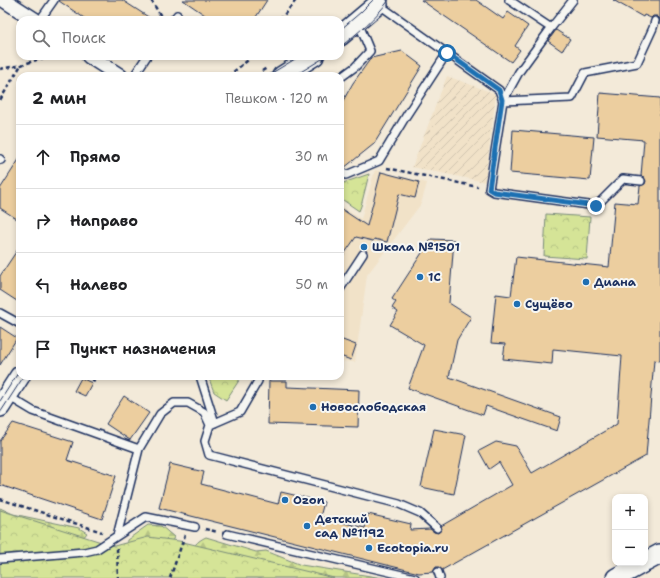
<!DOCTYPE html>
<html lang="ru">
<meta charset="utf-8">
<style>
:root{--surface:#fff;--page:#f2f2f2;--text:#202124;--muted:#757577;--line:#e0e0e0}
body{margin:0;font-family:"Shantell Sans",sans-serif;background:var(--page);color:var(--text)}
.controls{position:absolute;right:12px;bottom:12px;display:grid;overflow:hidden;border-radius:8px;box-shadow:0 2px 6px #0003}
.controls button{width:36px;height:36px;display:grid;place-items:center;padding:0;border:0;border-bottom:1px solid var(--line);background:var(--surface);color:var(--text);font:20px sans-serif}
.stop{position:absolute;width:12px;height:12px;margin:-9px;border:3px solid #1f6fb2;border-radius:50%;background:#fff}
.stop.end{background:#1f6fb2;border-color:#fff;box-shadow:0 1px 4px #0008}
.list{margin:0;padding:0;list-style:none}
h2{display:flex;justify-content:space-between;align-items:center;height:52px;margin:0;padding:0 16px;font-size:17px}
h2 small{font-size:13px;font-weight:400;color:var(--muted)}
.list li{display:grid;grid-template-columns:26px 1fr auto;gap:12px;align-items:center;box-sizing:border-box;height:64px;padding:0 16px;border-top:1px solid var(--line)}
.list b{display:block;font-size:15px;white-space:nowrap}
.list em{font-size:13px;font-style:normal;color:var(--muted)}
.icon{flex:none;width:22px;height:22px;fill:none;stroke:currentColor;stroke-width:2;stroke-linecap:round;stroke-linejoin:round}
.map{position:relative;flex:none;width:660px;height:578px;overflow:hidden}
.search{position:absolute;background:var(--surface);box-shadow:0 2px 6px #0003;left:16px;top:16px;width:328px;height:44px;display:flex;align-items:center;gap:10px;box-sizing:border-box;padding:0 14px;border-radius:12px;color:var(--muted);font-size:15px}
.panel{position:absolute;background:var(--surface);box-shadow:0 2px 6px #0003;left:16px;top:72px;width:328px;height:308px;border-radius:12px}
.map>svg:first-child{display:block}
.built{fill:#f1e2c8}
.industrial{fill:url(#industrial-furrows)}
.forest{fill:url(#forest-firs);stroke:#788a7a}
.park{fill:url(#park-crowns);stroke:#788a7a}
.building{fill:#ecce9f;stroke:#1b2f5e}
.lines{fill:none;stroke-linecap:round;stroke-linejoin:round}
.lane-casing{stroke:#1b2f5e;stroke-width:10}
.street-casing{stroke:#1b2f5e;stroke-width:17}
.secondary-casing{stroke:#1b2f5e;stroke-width:22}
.path{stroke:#1b2f5e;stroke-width:2.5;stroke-dasharray:4 3;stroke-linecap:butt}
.lane{stroke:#f6f6f2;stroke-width:7}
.street{stroke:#f6f6f2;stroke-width:14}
.secondary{stroke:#f6f6f2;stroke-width:19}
.tram{stroke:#1b2f5e;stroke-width:1}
.route{stroke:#1f6fb2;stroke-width:5}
.poi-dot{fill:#1f6fb2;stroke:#f6f6f2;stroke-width:1.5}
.labels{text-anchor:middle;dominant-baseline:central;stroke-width:4;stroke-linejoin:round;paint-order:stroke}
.poi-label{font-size:12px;font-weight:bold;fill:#1b2f5e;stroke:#f6f6f2;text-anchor:start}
</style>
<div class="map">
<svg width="660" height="578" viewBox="0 0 660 578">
<defs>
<pattern id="industrial-furrows" width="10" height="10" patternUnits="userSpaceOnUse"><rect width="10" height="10" fill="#f1e2c8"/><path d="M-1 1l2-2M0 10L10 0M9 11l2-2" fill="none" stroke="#cec2ae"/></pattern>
<pattern id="forest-firs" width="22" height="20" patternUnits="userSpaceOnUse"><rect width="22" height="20" fill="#d5e497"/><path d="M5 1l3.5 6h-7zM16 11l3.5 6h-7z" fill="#b6c485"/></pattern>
<pattern id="park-crowns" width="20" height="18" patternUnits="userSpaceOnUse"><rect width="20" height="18" fill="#d5e497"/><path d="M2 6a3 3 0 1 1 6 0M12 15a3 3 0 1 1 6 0" fill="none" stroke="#b6c485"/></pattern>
</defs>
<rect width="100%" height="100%" fill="#f3ead9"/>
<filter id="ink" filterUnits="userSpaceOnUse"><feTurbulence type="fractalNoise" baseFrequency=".025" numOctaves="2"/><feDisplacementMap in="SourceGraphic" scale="8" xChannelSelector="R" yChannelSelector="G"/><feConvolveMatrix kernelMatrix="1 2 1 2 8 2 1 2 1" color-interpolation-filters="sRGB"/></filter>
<g filter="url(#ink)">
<!-- built -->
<path class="built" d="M375 170 427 183 421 204 367 275 355 362 340 361V206L361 219Z"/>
<!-- industrial -->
<path class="industrial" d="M447 76 496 94 485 182 412 167Z"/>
<!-- forest -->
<path class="forest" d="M0 508 13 514 79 528 87 533 79 543 0 540Z
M148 525 161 526 174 537 161 565 124 566 127 540Z
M206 537 256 552 266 551 301 565 383 578H186C188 561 188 545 206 537Z"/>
<!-- park -->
<path class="park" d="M369 174 361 206 359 211 340 198V184Z
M546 214 590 217 587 259 544 256Z
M208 376H242L226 400 214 392Z
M0 510 114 546 148 537 179 541 334 578H0Z"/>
<!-- building -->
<path class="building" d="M59 0H122L153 20H87L59 1Z
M183 0H267L254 20H201L205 15Z
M421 0H476L503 19 508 12 528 26 515 46 520 50 511 62Z
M613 0H660V24V19L657 16H653L651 18 644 15 643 17Z
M556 30 570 39 562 51 548 41Z
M402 51 422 66 374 144 344 168 340 166V106L353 83 371 58Z
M600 93 660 98V361L654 360 646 456 442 570 439 567H436L433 572 419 573 159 508 170 464 204 472 201 484 278 504 281 492 324 502 320 517 365 528 368 514 411 524 410 530 430 529 434 532 438 533 442 529 441 526 512 485 499 462 489 469 479 451 496 442 516 446 532 473 617 424 622 356 553 349 552 364 503 359 505 344 491 343 496 294 511 296 516 257 609 267 615 202 638 204 640 186 645 184 646 181 644 177 641 176 644 140 597 136Z
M513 130 594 137 590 180 510 173Z
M20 158V221L0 208V189Z
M381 172 419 182 415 198 399 194 387 242 374 239 373 241 356 237 340 260V208L367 226Z
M431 239 454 240 449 303 471 317 457 340 449 377 561 417 557 431 486 406 483 415 408 388 424 345 390 325 398 312 392 308 396 302 392 299Z
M20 246V303L0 290V276Z
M0 327 17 338 0 365Z
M340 339 356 345 351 360 340 356Z
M81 378 92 383 85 396 74 391Z
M269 381H287V387L359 390 358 427 268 424Z
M124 396 149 413 130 440 106 424Z
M13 423 73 442 67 460 116 476 102 519 0 485V441Z
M434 429 466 435 454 494 421 487Z"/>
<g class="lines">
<!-- lane casing -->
<g class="lane-casing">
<path id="lane" d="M378 4 499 90 503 101 489 189 494 192 596 206 623 179 641 181
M40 20 54 0
M173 20 177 15
M551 28 573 0
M134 76 147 56
M340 78 355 67 370 51 358 22
M503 101 572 98 585 73 637 63 653 28 655 21
M503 101 519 72 551 28 509 0
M0 159 1 160
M340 171 346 175 379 161 406 116 447 53
M340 289 363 254
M0 313 20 324
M200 376 215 423
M8 396 33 411 139 449
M210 425 240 412 258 381V376
M227 534 415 578
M117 536 139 449 160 414 174 403H188L204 412 210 425 205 441 209 455 399 504 420 513 437 528
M0 559 84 552 97 549 146 517 195 527
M438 572 440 578"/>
</g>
<!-- street casing -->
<g class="street-casing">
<path id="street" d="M4 0 35 20
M89 56 120 76"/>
</g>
<!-- secondary casing -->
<g class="secondary-casing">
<path id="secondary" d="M340 36 378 4
M282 76 314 56
M0 407 20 376
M645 562 660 554
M616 578 643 563"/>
</g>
<!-- path -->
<path class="path" d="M151 0 162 18
M280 20 296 0
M0 69 21 65 46 57
M262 71 267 68
M228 76 247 61 251 56
M0 100 21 65
M387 168 478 187
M85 376 95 381 98 376
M0 499 102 532
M205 529 218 532
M117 548 118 578
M170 578 185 535"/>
<!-- lane -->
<use href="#lane" class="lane"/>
<!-- street -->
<use href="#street" class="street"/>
<!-- secondary -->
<use href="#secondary" class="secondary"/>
<!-- tram -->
<path class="tram" d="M340 30 361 12 373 0
M340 47C358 33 376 18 389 0
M267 76 300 56
M294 76 327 56
M0 401 20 370
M0 413 24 376"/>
</g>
</g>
<g class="lines" filter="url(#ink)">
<!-- route -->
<path class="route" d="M447 53 499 90 502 100 489 189 494 192 596 206"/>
</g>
<!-- markers -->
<g class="poi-dot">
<circle cx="364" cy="247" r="4"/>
<circle cx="420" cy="277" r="4"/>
<circle cx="586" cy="282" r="4"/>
<circle cx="517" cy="304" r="4"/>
<circle cx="313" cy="407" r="4"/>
<circle cx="285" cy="500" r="4"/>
<circle cx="307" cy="526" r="4"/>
<circle cx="369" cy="548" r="4"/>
</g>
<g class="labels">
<!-- poi labels -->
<g class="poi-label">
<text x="372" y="247">Школа №1501</text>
<text x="428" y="277">1С</text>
<text x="594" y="282">Диана</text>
<text x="525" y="304">Сущёво</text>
<text x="321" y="407">Новослободская</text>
<text x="293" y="500">Ozon</text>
<text x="315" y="519">Детский<tspan x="315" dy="14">сад №1192</tspan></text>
<text x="377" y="548">Ecotopia.ru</text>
</g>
</g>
</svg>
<div class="controls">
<button>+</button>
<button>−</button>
</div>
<div class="stop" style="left:447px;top:53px"></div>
<div class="stop end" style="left:596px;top:206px"></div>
<div class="search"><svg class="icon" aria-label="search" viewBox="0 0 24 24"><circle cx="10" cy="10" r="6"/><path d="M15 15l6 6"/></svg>Поиск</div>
<section class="panel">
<h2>2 мин<small>Пешком · 120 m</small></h2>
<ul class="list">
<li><svg class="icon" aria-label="ahead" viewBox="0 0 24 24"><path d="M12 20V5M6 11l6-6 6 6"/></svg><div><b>Прямо</b></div><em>30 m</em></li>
<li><svg class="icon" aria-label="right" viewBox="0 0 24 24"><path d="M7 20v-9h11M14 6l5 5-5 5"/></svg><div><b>Направо</b></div><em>40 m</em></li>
<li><svg class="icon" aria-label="left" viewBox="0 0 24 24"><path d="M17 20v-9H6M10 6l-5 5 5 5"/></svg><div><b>Налево</b></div><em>50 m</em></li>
<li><svg class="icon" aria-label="arrive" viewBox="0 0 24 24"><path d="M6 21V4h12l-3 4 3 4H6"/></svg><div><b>Пункт назначения</b></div></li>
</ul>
</section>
</div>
